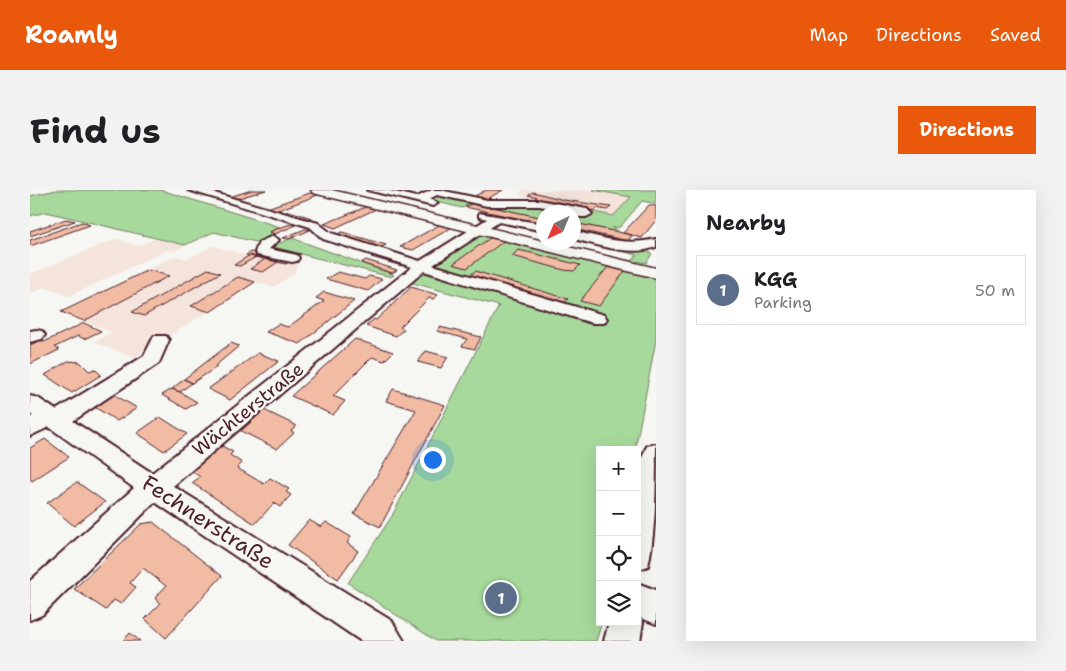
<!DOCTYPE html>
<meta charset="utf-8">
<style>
:root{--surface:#fff;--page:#f2f2f2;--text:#202124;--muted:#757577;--line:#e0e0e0;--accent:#ea580c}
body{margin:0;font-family:"Shantell Sans",sans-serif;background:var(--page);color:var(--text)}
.controls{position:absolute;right:15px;bottom:15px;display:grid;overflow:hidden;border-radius:0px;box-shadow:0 5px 20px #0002}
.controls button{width:45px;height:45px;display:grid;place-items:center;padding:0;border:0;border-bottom:1px solid var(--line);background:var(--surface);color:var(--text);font:25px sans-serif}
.compass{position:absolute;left:506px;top:15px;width:45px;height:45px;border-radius:50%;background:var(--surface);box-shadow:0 5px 20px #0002;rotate:224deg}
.you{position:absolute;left:402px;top:269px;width:18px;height:18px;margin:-12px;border:4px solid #fff;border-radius:50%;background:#1a73e8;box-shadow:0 0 0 8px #1a73e833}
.badge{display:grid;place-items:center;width:32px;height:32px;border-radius:50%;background:var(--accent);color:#fff;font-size:16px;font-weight:700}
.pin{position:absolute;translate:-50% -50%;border:2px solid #fff;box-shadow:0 1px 5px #0006}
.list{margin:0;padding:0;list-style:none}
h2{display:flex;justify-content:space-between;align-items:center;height:65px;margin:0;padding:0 20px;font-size:21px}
h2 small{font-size:16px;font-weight:400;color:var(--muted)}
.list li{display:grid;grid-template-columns:32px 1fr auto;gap:15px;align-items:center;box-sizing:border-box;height:70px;margin:0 10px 10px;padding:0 10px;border:1px solid var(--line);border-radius:0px}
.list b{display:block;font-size:19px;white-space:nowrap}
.list p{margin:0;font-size:16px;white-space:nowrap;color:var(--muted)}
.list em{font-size:16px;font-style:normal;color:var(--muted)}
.icon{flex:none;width:28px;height:28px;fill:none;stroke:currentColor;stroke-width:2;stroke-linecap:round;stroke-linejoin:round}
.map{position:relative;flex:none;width:626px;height:451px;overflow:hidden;border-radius:0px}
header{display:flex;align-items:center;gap:30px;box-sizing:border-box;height:70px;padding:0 25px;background:var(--accent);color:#fff}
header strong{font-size:24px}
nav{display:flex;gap:28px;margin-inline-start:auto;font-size:18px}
.intro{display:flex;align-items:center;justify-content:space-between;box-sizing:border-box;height:120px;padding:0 30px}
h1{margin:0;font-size:35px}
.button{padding:12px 22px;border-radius:0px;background:var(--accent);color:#fff;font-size:18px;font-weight:700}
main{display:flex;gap:30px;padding:0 30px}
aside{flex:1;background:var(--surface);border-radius:0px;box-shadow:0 5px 20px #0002}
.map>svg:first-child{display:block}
.built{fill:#f4e4db}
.green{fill:#a6d99b;stroke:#787c63}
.building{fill:#f1bba4;stroke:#4a1f2b}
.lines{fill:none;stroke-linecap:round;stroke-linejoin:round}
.minor-casing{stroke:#4a1f2b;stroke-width:4}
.major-casing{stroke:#4a1f2b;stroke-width:3}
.minor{fill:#f6f6f2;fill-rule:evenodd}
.major{fill:#f6f6f2;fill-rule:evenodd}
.labels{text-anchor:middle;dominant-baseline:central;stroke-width:5;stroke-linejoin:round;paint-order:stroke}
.street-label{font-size:19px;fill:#4a1f2b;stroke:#f6f6f2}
.near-street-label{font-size:22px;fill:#4a1f2b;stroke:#f6f6f2}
</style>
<header>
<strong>Roamly</strong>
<nav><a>Map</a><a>Directions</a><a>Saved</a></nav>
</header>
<div class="intro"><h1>Find us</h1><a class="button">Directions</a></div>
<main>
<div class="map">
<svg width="626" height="451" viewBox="0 0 626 451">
<rect width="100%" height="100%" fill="#f6f6f2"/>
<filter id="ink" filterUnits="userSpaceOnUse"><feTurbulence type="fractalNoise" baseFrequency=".02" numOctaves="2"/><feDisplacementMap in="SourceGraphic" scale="10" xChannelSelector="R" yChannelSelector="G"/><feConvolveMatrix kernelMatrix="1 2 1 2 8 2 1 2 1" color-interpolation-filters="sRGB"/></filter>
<g filter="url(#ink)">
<!-- built -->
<path class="built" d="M493 0H563L602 7 583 26 503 10 488 4Z
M86 49 109 56 124 49 156 55 145 61 137 60 39 106 14 97 0 104V84Z
M233 54 271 64 265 83 244 97 225 92 104 168 64 152 82 142 31 122 145 66 157 69 183 56 216 65Z"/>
<!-- green -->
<path class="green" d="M26 0H131L250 37 239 42 245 44 226 52 184 42 155 55 16 22 0 26V6Z
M563 0H626V14L612 11 590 37 582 38 588 40V42L544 33V26L558 27 564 22 583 26 601 7Z
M406 4C443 10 505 7 537 22H514L513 28 443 13 432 18 395 9Z
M453 44 610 82 626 88V150L605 260H570V432H572L566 451H406L318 393 362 326 469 116 379 92Z
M262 48 364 85 361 87 236 55 245 51 250 53Z
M544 49 579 57 615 58 622 64 616 73 607 71 606 73 518 53 602 71 607 65Z"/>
<!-- building -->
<path class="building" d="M222 0H236L206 9 199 7Z
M456 0H473L455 10 443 7Z
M503 2 534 10 581 17 577 20 567 18 565 21 504 9 507 7 498 5Z
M280 3 288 5 246 21 237 18Z
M443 13 514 28V34L435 17Z
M619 15 626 16V30L612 48 593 43Z
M336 17 346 19 305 38 294 34Z
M259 21 282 28 277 30 254 23Z
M36 29 45 31 0 46V41Z
M52 32 60 35 0 56V50Z
M544 33 588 42 602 45 598 51 544 39Z
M260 34 266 35 245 44 239 42Z
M409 35 421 38 383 60 370 57Z
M275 39 280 40 259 49 253 48Z
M312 42 356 55 347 59 303 46Z
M460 48 474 51 437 78 423 74Z
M245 58 271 64 267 67 241 61Z
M488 60 502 63 550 75 544 81 534 80 482 66Z
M220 62 260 71 256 74 216 65Z
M346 64 377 73 372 76 341 67Z
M220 65 226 67 210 76 204 75Z
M235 69 248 72 233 82 220 79Z
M336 70 367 80 362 83 331 73Z
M578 77 595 81 569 116 550 111Z
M178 79 190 83 114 126 102 122Z
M118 80 139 86 54 131 31 122Z
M445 81 538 109 532 115 438 87Z
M308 82 335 89 339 86 352 89 338 101 296 89Z
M208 87 225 92 180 122 161 116Z
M381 97 408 105 403 109 399 108 370 137 374 139 366 146 336 136 344 129 346 130Z
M294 102 324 111 270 154 236 142 248 134 258 137 294 111 286 108Z
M54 133 71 141 54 149 48 146 25 157 29 160 0 174V155L11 150 14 152Z
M410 137 451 147 445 159 432 156 437 149 407 141Z
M325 149 363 162 354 171 342 167 303 206 315 211 303 225 261 206Z
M201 153 209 156 185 176 187 177 162 193 154 189Z
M396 161 418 167 411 178 388 172Z
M228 163 249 171 200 210 178 199Z
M38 171 50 172 59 181 65 179 71 185 42 203 15 185Z
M154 189 162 193 150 202 142 199Z
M142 199 150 202 167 212 156 219 132 205Z
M363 199 415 215 350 337 324 324 386 220 356 211Z
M78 201 107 218 87 231 58 213Z
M234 220 267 236 261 241 264 243 247 259 211 241Z
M130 227 157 244 134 261 107 243Z
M15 249 39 267 2 291 0 289V258Z
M192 256 203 262 200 265 212 273 207 278 234 294 240 288 259 299 256 302 261 305 250 317 244 313 225 334 162 293 170 287 162 281Z
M47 292 75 312 44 336 17 313Z
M279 330 291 337 296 332 321 347 317 353 328 361 308 389 258 355Z
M123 332 192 386 136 448 115 429 130 414 125 408 136 396 113 378 100 393 106 397 91 414 84 410 76 420 44 399 111 334Z
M100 443 110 451H93Z"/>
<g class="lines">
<!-- minor casing -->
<g class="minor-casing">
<path id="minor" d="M158 0H174L288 33 301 43 390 71 457 29 449 27V23L514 34V41L469 32 403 75 574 125 577 129 574 133H562L394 81 143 296 362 431 374 451H331L125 312 12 425 0 430V391L104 298 19 237 0 246V227L3 226 0 224V206L8 208 26 220 114 166 124 146H136L139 150 129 173 43 231 122 283 382 77 293 49 280 37Z
M337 0H356L387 7 402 0H410L457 10H509L557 19 562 24 556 27H544V22L509 16H457L407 5 399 9 408 13 403 16Z
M544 41C572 48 597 56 626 49V57C600 67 569 55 544 49Z
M243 46 249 50 239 59 267 65 269 68 267 71 262 72 227 65 225 62 229 52Z
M6 140 12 141 15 145 12 149 0 152V141Z
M626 254C626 291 626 342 618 376L607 380C607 344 600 288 617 256Z
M607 393 626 400V434L611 428 613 432 610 451H574L579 432H607Z"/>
</g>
<!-- major casing -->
<g class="major-casing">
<path id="major" d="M281 0H302L626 78V88L283 3Z"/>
</g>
<!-- minor -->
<use href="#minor" class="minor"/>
<!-- major -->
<use href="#major" class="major"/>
</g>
</g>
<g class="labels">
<!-- street labels -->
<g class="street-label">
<text transform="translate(218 219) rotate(-39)">Wächterstraße</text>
</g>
<!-- near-street labels -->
<g class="near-street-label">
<text transform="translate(178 332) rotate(33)">Fechnerstraße</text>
</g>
</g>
</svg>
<div class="controls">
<button>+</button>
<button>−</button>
<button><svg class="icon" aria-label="locate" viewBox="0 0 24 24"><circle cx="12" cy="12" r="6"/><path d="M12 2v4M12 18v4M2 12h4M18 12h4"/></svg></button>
<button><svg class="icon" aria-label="layers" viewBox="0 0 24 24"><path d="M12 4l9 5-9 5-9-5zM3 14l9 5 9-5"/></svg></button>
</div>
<svg class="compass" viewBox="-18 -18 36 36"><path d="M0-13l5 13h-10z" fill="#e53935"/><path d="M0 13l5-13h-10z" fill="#757577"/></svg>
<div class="you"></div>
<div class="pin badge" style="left:471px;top:408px;background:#5c6f8a">1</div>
</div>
<aside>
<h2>Nearby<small></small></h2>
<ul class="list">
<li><span class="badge" style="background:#5c6f8a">1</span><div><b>KGG</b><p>Parking</p></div><em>50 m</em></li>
</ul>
</aside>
</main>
